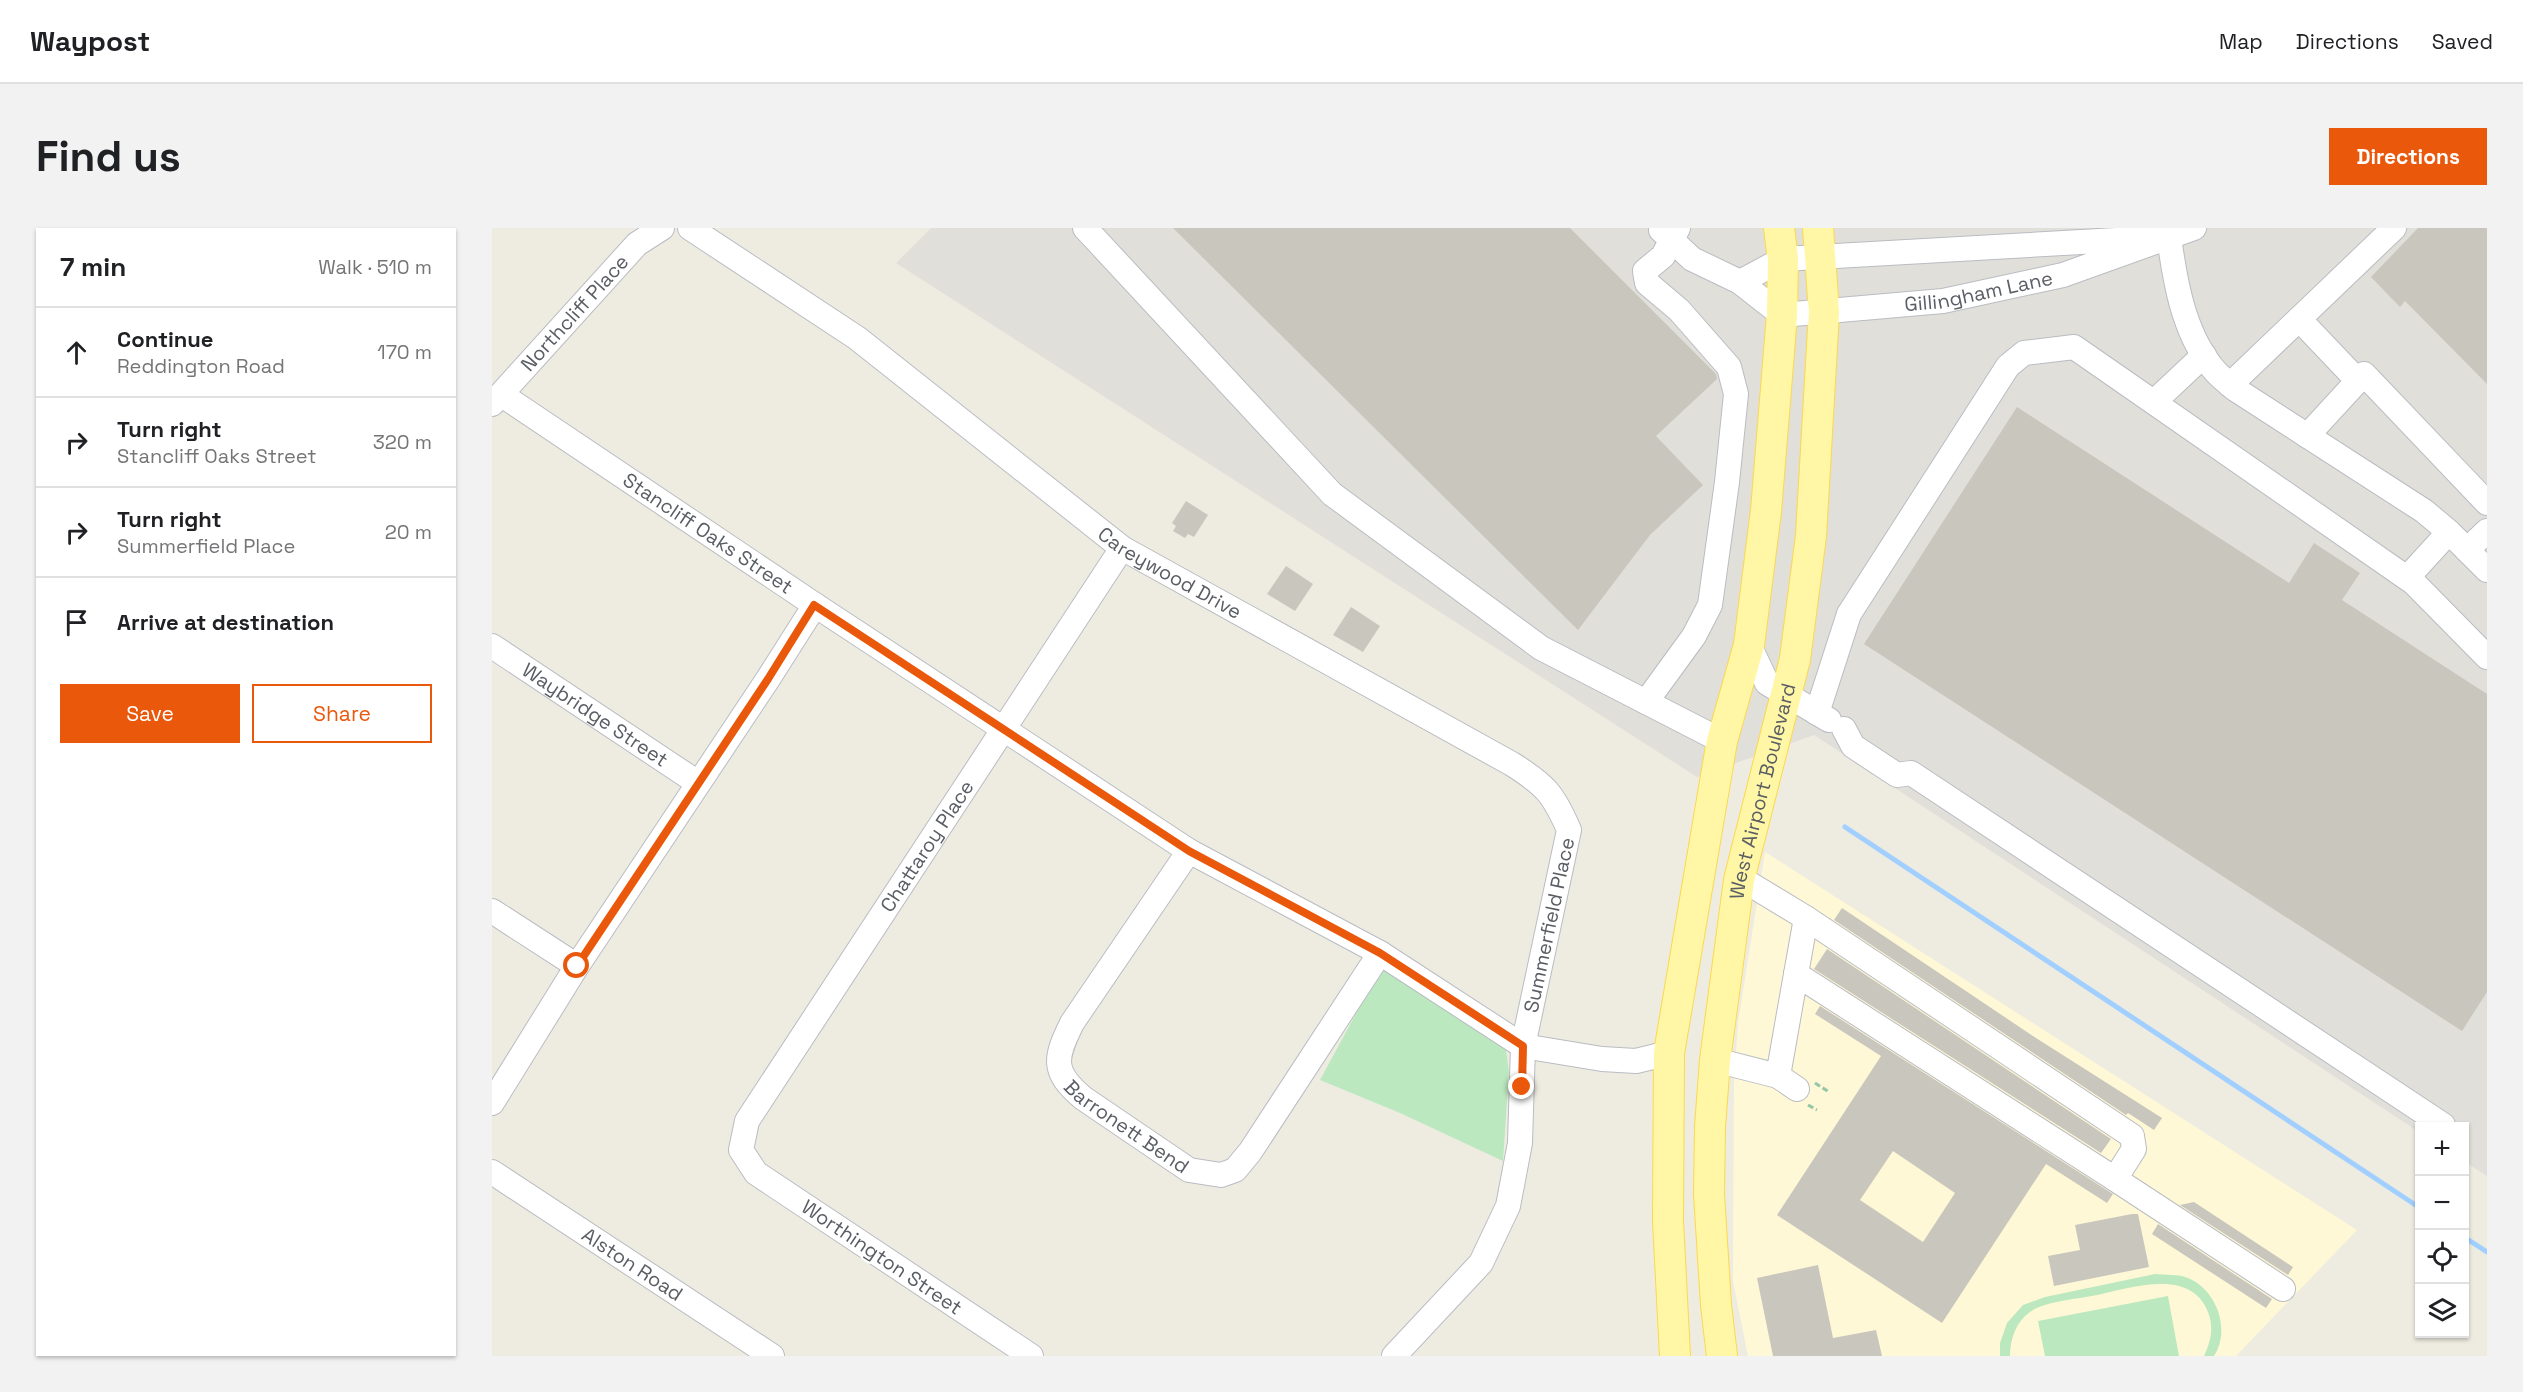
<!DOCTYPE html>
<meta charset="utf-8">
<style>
:root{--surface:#fff;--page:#f2f2f2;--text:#202124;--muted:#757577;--line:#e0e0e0;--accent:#ea580c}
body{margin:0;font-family:"Space Grotesk",sans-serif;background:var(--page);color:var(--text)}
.controls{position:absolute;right:18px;bottom:18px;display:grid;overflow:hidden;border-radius:0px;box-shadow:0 2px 4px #0004}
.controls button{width:54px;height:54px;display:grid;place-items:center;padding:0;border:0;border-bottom:2px solid var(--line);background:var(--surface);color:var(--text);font:30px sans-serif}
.stop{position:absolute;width:18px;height:18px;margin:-14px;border:4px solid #ea580c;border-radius:50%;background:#fff}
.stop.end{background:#ea580c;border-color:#fff;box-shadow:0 2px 6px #0008}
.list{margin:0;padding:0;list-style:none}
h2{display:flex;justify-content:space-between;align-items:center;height:78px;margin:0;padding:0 24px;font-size:26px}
h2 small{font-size:20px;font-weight:400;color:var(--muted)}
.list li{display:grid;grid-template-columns:39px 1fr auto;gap:18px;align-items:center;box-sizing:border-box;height:90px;padding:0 24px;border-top:2px solid var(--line)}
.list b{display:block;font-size:22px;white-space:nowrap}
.list p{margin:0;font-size:20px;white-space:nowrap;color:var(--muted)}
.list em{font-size:20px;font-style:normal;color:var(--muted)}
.actions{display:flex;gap:12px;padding:18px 24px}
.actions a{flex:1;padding:14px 0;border:2px solid var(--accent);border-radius:0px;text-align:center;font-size:21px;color:var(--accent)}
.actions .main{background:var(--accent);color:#fff}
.icon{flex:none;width:33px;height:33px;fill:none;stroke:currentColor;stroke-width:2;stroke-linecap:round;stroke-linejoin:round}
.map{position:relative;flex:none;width:1995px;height:1128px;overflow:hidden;border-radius:0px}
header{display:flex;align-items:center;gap:36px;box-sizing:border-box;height:84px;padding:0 30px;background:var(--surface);border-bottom:2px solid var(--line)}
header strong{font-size:28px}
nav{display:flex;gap:33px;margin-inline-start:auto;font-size:21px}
.intro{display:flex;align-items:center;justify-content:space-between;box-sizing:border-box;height:144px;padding:0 36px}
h1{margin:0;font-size:42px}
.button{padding:15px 27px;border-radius:0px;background:var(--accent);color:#fff;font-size:21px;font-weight:700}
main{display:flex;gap:36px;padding:0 36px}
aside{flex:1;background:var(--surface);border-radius:0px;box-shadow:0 2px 4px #0004}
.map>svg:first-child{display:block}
.commercial{fill:#fff8d6}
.industrial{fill:#e1dfd9}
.green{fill:#bce8bf}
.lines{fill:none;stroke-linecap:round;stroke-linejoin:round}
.stream{stroke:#a1cfff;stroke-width:5}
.building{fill:#c9c6be;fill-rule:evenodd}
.minor-casing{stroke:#b9bcc2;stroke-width:26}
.major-casing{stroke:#fcd84d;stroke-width:32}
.path{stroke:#93c7a6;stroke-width:3;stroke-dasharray:6 3;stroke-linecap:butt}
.minor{stroke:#fff;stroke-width:24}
.major{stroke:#fff7a6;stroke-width:30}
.route{stroke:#ea580c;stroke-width:8}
.labels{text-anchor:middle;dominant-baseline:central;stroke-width:4.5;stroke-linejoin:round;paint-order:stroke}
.street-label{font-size:20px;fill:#5a5e64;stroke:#fff}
</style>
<header>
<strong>Waypost</strong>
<nav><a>Map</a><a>Directions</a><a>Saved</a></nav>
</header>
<div class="intro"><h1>Find us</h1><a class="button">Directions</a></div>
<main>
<aside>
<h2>7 min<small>Walk · 510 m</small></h2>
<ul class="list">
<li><svg class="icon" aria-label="ahead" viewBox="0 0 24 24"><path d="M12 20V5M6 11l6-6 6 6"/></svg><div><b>Continue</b><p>Reddington Road</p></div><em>170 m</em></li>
<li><svg class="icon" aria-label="right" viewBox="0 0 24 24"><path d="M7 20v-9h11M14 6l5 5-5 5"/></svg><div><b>Turn right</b><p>Stancliff Oaks Street</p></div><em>320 m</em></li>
<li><svg class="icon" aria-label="right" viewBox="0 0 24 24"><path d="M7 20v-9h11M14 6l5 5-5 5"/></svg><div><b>Turn right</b><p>Summerfield Place</p></div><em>20 m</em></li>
<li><svg class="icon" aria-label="arrive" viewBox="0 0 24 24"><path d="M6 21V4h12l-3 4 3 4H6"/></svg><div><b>Arrive at destination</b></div></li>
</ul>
<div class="actions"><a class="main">Save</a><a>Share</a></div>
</aside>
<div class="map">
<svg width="1995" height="1128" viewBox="0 0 1995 1128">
<rect width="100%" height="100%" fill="#eeece1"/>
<!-- commercial -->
<path class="commercial" d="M1273 624 1865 1002 1744 1128H1256L1241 1053 1242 854 1246 795Z"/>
<!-- industrial -->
<path class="industrial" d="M439 0H1995V948L1973 934 1972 898H1928L1927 904 1322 507 1205 549 404 35Z"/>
<!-- green -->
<path class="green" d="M892 742 1014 822 1017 844 1011 933 908 885 828 852 867 780Z
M1663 1046C1673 1047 1687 1046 1696 1050 1725 1062 1739 1102 1722 1128H1712C1719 1113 1722 1100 1716 1084 1698 1038 1637 1061 1600 1068 1584 1071 1551 1074 1538 1084 1524 1094 1518 1111 1518 1128H1508V1115L1515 1095 1531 1077 1553 1069Z
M1676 1068 1687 1128H1553L1546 1093Z"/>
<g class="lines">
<!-- stream -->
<path class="stream" d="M1353 599 1928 980
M1972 1009 1995 1024"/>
</g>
<!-- building -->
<path class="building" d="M681 0H1078L1224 146 1225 151 1164 208 1211 257 1158 307 1086 402Z
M1926 0H1995V156L1913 73 1908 79 1879 49Z
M1525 179 1797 355 1822 315 1868 345 1850 372 1995 466V764L1970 803 1372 416Z
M694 273 716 287 702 309 696 306 693 310 681 303 684 298 680 295Z
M794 338 821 356 803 383 775 366Z
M859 379 888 398 871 424 841 407Z
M1350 680 1544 810 1670 890 1662 902 1636 885 1634 887 1342 692Z
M1335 721 1619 911 1609 925 1322 741Z
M1328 778 1621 966 1615 975 1554 936 1450 1095 1285 987 1389 828 1323 786ZM1401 923 1463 965 1431 1014 1368 972Z
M1702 974 1801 1039 1796 1047 1688 977Z
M1640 986H1646L1657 1039 1562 1058 1556 1028 1588 1022 1583 997Z
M1666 996 1780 1071 1774 1080 1660 1006Z
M1326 1037 1341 1110 1384 1102 1390 1128H1281L1265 1050Z"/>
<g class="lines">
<!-- minor casing -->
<g class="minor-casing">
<g id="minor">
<path id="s1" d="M198 0 365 110 630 320 1020 536C1053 557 1061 565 1077 602L1031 818 1028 915 1016 978 989 1035 902 1128"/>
<path d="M593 0 840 266 1049 420 1230 513"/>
<path d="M1169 2 1200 31 1248 54"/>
<path id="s2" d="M1677 9 1291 31 1248 54 1290 87 1451 73 1571 47 1702 0"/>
<path d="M1677 9C1683 53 1691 102 1719 138 1725 147 1735 154 1743 161L1932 283 1957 304 1995 342"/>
<path d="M1807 91 1866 153"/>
<path d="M1738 157 1902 0"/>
<path id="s3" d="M10 167 323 377 697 623 888 725 1031 818 1110 831 1144 833 1177 825"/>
<path d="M1662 174 1712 127"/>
<path id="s4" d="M0 176 145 16 170 0"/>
<path d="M1815 208 1872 146 1995 275"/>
<path d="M1975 322 1995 303"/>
<path d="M1915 350 1957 304"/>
<path d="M1257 417 1275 455 1337 492"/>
<path id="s5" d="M0 418 206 555"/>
<path d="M1154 474 1202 408 1218 377 1235 254 1244 166 1237 139 1187 82 1155 55 1153 43 1171 28 1186 0"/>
<path d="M1325 485 1357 386 1516 138 1532 125 1582 119 1922 355 1995 429"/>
<path d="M1352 501 1361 518 1405 547 1419 545 1951 897"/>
<path id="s6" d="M697 623 580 795C563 830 559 843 591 870L697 942 729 947 743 942 758 924 888 725"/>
<path d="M0 683 85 738"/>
<path d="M1304 746 1314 690"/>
<path d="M1223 832 1286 848 1304 746 1623 951 1642 921 1640 908 1314 690 1248 650"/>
<path d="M1286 848 1305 861"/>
<path d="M0 875 85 738 276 451 323 377"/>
<path id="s7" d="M0 944 280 1128"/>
<path d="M1623 951 1791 1061"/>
<path id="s8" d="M539 1128 264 945 249 922 255 893 630 320"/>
</g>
</g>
<!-- major casing -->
<g class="major-casing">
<g id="major">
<path d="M1183 1128 1176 993 1177 825 1230 513 1257 417 1274 283 1290 87 1291 31 1287 0"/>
<path id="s9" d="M1230 1128 1224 1077 1217 966 1218 899 1223 832 1247 652 1303 431 1319 308 1332 84 1326 0"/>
</g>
</g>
<!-- path -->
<path class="path" d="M1323 855 1337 864
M1316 877 1325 882"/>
<!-- minor -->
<use href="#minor" class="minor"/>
<!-- major -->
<use href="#major" class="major"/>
</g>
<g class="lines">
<!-- route -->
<path class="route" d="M85 738 276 451 322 377 697 623 888 725 1031 818 1030 859"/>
</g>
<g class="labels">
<!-- street labels -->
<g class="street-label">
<text stroke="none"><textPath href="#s2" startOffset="687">Gillingham Lane</textPath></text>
<text stroke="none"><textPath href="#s4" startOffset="123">Northcliff Place</textPath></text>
<text stroke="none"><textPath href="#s3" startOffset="248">Stancliff Oaks Street</textPath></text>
<text stroke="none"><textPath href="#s1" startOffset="592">Careywood Drive</textPath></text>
<text stroke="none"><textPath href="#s5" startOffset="124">Waybridge Street</textPath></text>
<text stroke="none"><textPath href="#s9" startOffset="570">West Airport Boulevard</textPath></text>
<text stroke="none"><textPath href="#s8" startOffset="716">Chattaroy Place</textPath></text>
<text transform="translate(1057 697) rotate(-78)">Summerfield Place</text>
<text stroke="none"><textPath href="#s6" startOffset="346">Barronett Bend</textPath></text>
<text transform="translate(390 1029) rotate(34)">Worthington Street</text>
<text stroke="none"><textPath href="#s7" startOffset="168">Alston Road</textPath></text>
</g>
</g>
</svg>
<div class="controls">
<button>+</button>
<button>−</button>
<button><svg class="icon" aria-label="locate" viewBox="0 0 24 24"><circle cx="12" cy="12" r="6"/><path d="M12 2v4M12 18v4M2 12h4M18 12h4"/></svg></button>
<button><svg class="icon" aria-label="layers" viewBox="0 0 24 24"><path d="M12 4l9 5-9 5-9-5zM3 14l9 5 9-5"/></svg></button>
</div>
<div class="stop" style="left:85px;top:738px"></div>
<div class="stop end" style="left:1030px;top:859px"></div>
</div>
</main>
